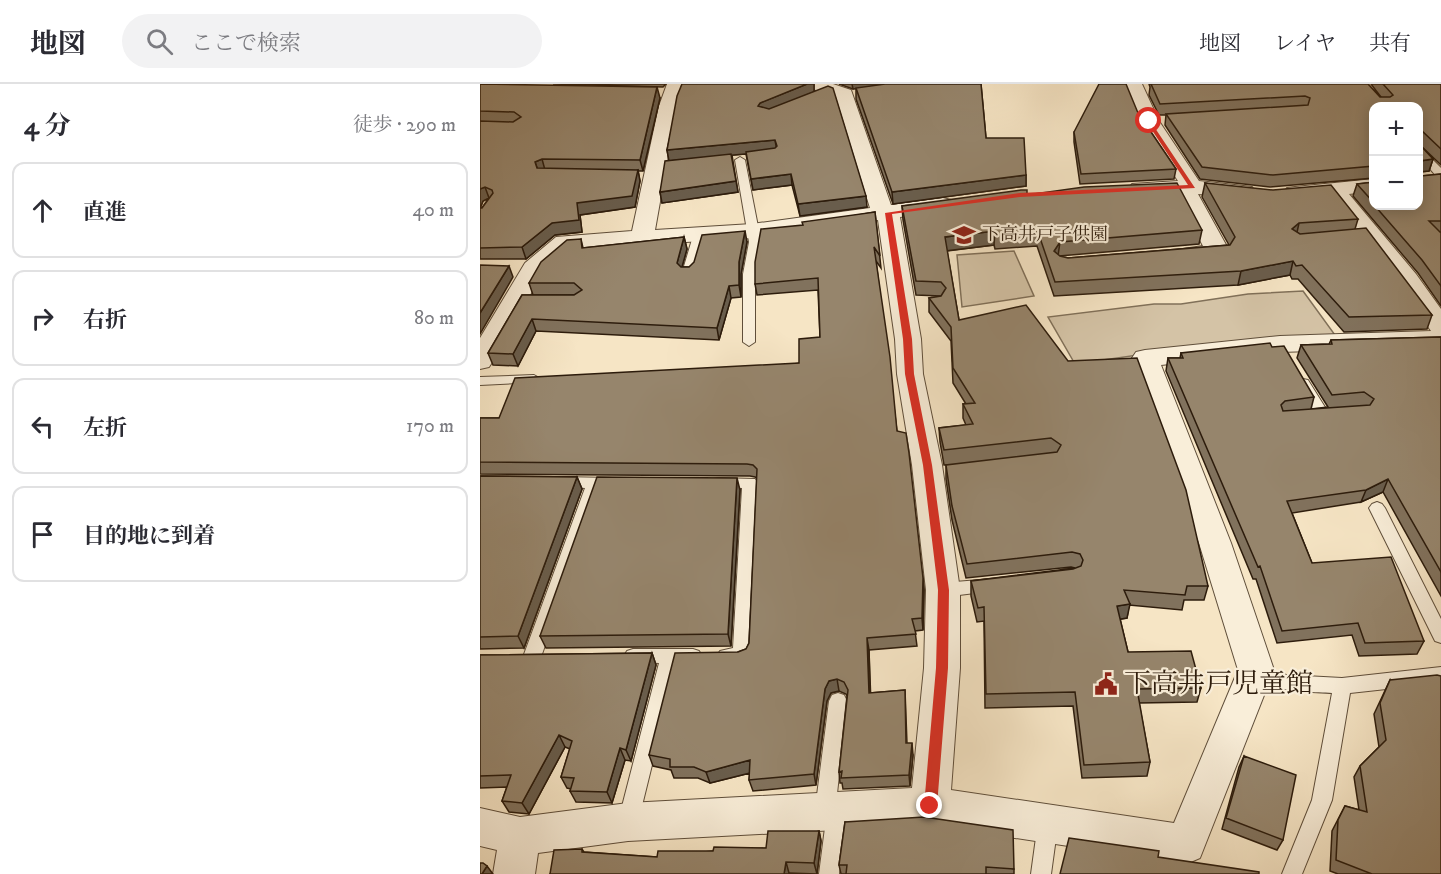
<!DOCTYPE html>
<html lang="ja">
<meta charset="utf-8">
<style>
:root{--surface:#fff;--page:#f2f2f3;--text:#2b2b33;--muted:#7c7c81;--line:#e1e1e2}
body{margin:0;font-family:"IM FELL DW Pica","Noto Serif JP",serif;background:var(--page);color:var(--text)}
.controls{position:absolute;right:18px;top:18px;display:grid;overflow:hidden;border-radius:12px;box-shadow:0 3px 15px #0003}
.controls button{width:54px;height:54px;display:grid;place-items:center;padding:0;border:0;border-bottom:2px solid var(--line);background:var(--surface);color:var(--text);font:30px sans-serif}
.stop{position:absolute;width:18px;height:18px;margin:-14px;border:4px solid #d93025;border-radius:50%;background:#fff}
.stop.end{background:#d93025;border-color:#fff;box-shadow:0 2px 6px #0008}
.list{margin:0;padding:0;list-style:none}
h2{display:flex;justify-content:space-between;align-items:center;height:78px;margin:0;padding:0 24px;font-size:26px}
h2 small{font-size:20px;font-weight:400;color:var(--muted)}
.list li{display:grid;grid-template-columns:39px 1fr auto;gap:18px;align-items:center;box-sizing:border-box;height:96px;margin:0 12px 12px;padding:0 12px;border:2px solid var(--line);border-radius:12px}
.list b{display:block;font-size:22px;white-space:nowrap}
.list em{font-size:20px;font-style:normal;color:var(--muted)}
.icon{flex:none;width:33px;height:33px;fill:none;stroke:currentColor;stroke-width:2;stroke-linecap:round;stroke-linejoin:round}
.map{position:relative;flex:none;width:961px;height:790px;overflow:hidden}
header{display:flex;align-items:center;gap:36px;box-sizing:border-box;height:84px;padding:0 30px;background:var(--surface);border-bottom:2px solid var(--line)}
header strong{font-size:28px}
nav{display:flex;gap:33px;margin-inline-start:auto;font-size:21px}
.search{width:420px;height:54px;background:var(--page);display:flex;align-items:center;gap:15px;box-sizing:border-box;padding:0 21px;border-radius:33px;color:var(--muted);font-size:22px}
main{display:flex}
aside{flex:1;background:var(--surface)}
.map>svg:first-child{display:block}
.green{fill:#d4c3a6;stroke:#807059;stroke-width:1.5}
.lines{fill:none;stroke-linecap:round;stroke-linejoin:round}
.service-casing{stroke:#5f4e3a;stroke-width:2}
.minor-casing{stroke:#5f4e3a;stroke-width:2}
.service{fill:#f9eed9;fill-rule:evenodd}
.minor{fill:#f9eed9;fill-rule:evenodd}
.wall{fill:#81725d;stroke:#2d1c0c;stroke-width:1.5;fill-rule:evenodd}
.shaded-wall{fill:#695d4c;stroke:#2d1c0c;stroke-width:1.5}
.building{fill:#96856c;stroke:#2d1c0c;stroke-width:1.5}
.route{fill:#d93025}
.labels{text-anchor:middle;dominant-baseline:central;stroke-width:4.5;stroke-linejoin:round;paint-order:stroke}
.far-poi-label{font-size:18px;fill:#2d1c0c;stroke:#f9eed9;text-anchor:start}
.near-poi-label{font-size:27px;fill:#2d1c0c;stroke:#f9eed9;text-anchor:start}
</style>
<header>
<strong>地図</strong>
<div class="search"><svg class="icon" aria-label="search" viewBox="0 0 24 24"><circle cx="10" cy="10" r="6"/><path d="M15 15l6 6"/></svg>ここで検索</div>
<nav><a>地図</a><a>レイヤ</a><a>共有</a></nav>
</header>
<main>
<aside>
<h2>4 分<small>徒歩 · 290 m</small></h2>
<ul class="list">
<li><svg class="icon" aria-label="ahead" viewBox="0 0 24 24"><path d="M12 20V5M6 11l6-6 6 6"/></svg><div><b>直進</b></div><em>40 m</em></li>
<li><svg class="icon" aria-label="right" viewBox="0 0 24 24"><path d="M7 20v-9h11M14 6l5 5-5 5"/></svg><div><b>右折</b></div><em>80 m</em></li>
<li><svg class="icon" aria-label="left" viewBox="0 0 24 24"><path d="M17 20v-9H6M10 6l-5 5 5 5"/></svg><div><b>左折</b></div><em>170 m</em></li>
<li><svg class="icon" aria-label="arrive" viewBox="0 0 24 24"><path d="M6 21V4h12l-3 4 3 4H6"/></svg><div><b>目的地に到着</b></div></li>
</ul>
</aside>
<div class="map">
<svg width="961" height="790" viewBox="0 0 961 790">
<rect width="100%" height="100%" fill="#f6e5c5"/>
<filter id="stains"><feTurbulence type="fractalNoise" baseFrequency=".00333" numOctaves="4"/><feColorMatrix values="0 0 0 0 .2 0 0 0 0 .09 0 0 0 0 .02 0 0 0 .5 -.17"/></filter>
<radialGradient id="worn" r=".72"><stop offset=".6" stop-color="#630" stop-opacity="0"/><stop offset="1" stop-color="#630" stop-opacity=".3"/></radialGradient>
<!-- green -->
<path class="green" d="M534 167 554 212 482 223 477 171Z
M823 207 855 251 764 256 595 280 568 233 674 220H701L768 210Z"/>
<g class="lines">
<!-- service casing -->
<g class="service-casing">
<path id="service" d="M938 61 961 84V94L957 93 938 71Z
M260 73 265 76 281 158 275 190V258L269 262 263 258V190L269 158 255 76Z
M219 149 225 152 214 189 212 192H204L202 189 213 152Z
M54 291 61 295 59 298 0 301V293Z
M823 295 828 296 848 328 850 331 848 334H838L816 299Z
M79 393 133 394 138 395 141 399 138 403 120 404 61 573 58 578 52 580 46 578 43 573 105 404 74 402 71 398 74 394Z
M238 394 275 395 278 399 270 571 267 576C258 579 249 580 240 577L237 572 240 567 253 564 262 404 233 403 230 399 233 395Z
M897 418 902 420 905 424 961 535V559L955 557 889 424 892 420Z
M511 495 517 496 519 501 517 506 511 507 463 513 457 511 455 506 457 501 463 499Z
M153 565H213L219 567 222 572 219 577 197 579 158 738 155 745 148 748 141 745 138 738 179 579 147 577 144 572 147 567Z
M776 579 806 591 862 594 961 583V599L870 609 852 716 822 790H802L832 716 852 609C830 608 778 608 767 586L770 581Z
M358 609 364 611 367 617 356 719 364 721 367 728 359 790H339L346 736 338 734 335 727 349 617 352 611Z
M568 729 575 732 578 739 571 790H551L558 739 561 732Z"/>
</g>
<!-- minor casing -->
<g class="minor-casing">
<path id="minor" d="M187 0H205L197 22 175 146 272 140 390 124 356 13 330 4 327 0H353L371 6 411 121 463 114 471 116 474 121 471 126 420 133 441 255 443 290 462 381 480 506V584L471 706 694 739 758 586 719 459 652 274 656 268 665 266 800 252 951 247 918 200 848 112 815 115 807 114 804 109 807 104 815 103 894 95V107L869 110 936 190 961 225V263L800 268 681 281 751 459 794 586 720 774 706 780 450 741 148 757 58 769 55 790H13L17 766 0 762V724L40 733 148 719 432 704 444 584 446 506 432 381 417 290 415 255 398 136 272 154 90 165 63 188 13 277 9 283 0 285V254L45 179 76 153 152 147 179 22Z
M644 0H662L679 37 719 97 772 103 775 108 772 113 764 114 718 110 750 168 746 173 704 178 696 176 692 171 696 166 723 162 696 110H652L649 105 652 100 698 97 659 37Z"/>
</g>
<!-- service -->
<use href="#service" class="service"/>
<!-- minor -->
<use href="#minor" class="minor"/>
</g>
<!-- wall -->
<path class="wall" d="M0 0 40 1 180 14 163 87H158L160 97 155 123 100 131 102 148 75 151 46 175H0ZM9 114 2 124H0L3 117Z
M73 0H186L183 3Z
M202 0H334V8L387 123 320 132 312 101 273 106 266 70 252 71 258 108 182 119 180 108 189 77 187 66Z
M359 0H501L506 54 546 91V102L413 120 376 15V4L373 5Z
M669 0H888L900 13H901L891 0H961V81L940 61 953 75 949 87 940 88 941 92 961 90V148H960L961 149V222L938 189 873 112 877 100 894 98V122H939L894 22V94L790 103 720 95 685 41 686 31H679L669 11 670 3Z
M658 29 696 85 694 95 600 100 594 58V48Z
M725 99 878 135 875 145 952 231 947 245 864 248 818 195H812L810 191 758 201 574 212 557 162 515 165 514 161 467 167 479 236 728 502 724 516H704L702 526 649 521 647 534 640 535 648 568 721 604 717 618 659 619 670 678 667 692 602 694 593 622 505 624 504 537 497 538 491 512V497L595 484 591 483 486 494 472 436 466 395V381H464L460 358 459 344 486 341 483 334V320H486L473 299 471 257 449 228V214L461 212 436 211 423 136 422 122 547 111 722 146 719 160 579 172 588 174 749 161 722 113Z
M395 128 401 184 396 177 417 347 443 494 444 506 443 546 435 547 437 562 389 566 390 609 425 606 427 659 433 671 430 702 363 705 362 699H360L359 688 367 612 366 610 359 607 351 609 347 617 336 701 273 707 269 696 270 689 230 699 218 694H194L191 686 173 682 169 671 258 568 266 565 269 559 277 394 275 393 270 392 0 390V334H19L319 279 340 253 338 206 277 211 275 200 323 141Z
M204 153 207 165 202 183H209L267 158 261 190V213L251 214 239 256 56 247 38 282 13 281 8 269 42 211H95H53L49 199 101 155 103 164Z
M961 253V512L903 408 881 418 812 429 832 479 944 557 937 570 879 572 872 551 797 559 776 495H773L686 287 688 274H700L701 269 834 313 831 325 848 323 817 274 821 261 849 260 851 256Z
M0 392 97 393 102 405 44 564 0 565Z
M260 406 251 562 66 564 60 552Z
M172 569 176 581 151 677 145 676 132 719 96 718 90 707 91 705 87 704 81 693 90 665 85 663 49 730 29 728 22 717 27 703 0 704V571Z
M910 596 961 790H858L850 787 852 747 865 722 879 726 874 693 880 682 899 663 894 630Z
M764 672 803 756 797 766 742 745 759 683Z
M365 738 534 785V790H361L359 781Z
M339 747 341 757 337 790 309 789V790H70L102 765 104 768 177 773 233 767 286 764Z"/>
<!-- shaded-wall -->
<path class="shaded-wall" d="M327 0H334V8L281 30 278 22 280 19Z
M372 0H401V2L373 5Z
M177 3 180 14 163 87 160 76Z
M295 56 297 67 189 77 187 66Z
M62 75 65 86 59 89 55 78Z
M953 75 949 87 939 88 940 77Z
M158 86 160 97 155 123 100 131 102 148 75 151 46 175 42 163 97 119Z
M311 90 312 101 273 106 271 95Z
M546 91V102L413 120 412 108Z
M256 97 258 108 182 119 180 108Z
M5 103 9 114 3 117 0 125V105Z
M386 112 387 123 320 132 318 120Z
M819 139 816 153 812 145Z
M265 147 267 158 261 190V213L259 201V178Z
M515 147 514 161 465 167V153Z
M204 153 207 165 200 190 197 179Z
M580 158 578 172 574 167Z
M813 177 810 191 758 201 761 187Z
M29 182 33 193 0 250V229Z
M249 202 251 214 239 256 237 244Z
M52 235 56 247 38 282 33 270Z
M97 393 102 405 44 564 38 552Z
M257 394 260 406 251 562 248 550Z
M908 395 903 408 881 418 886 406Z
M443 494 444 506 443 546 442 534Z
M650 520 647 534 635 536 637 522Z
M387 554 389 566 391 620 389 609Z
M172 569 176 581 151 677 146 666Z
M357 595 359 607 351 609 347 617 336 701 334 690 345 605 349 597Z
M79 651 85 663 49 730 42 719Z
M432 659 433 671 430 702 429 691Z
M140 664 145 676 132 719 127 708Z
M270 676 274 688 230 699 226 688Z
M339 747 341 757 337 790 334 779Z
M306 778 309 789V790H304Z
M7 782 13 790H2Z"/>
<!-- building -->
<path class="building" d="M0 0 177 3 160 76 62 75 55 78 57 84 158 86 152 112 97 119 99 136 72 139 42 163 0 164V124H2L13 109 12 106 5 103 0 105V37L33 38 41 33 34 28 0 27Z
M202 0H327L280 19 278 22 289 25 348 2 353 4 386 112 318 120 311 90 271 95 266 68 295 64 297 62 295 56 187 66 197 12Z
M405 0H501L506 54H544L546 91 412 108 376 4Z
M619 0H646L658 29 696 85 601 90 594 48Z
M671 0H888L900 13H910L913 11 903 0H961V65L942 47 940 50V61L953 75 940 77 941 92 961 90V137H949L961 149V202L942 176 895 122H939V22H894V82L793 91 722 83 686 30 828 21 830 14 825 12 680 20Z
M251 70 256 97 180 108 185 77Z
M894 98V119L877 100Z
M697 99 722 146 580 158 574 167 580 172 588 174 750 161 755 153 725 99 793 106 851 101 878 135 819 139 812 145 820 150 886 144 952 231 869 233 822 181 816 182 813 177 761 187 575 198 558 148 516 151 515 147 465 153 479 236 546 221 588 277 657 274 706 406 728 502H707L705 511 644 506 650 520 637 522 648 568 711 567 721 604 657 605 670 678 604 681 595 608 506 610 504 523 498 524 491 497 593 485 601 482 603 476 600 470 592 468 487 480 472 422 466 381 577 368 581 361 571 354 464 366 459 344 493 340 483 320 495 319 473 284 471 243 449 214 461 212 466 204 461 198 436 197 422 122 541 106H547V111L604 103Z
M395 128 400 172 394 163 410 273 417 347 426 349 429 369 443 494 442 534 432 535 436 550 387 554 389 609 425 606 426 659H432L429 691 361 694 362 687 359 688 368 606 364 598 357 595 349 597 345 605 334 690 269 696 270 676 226 688 214 683H190V675L169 671 195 569 258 568 266 565 269 559 277 385 273 381 267 380 0 378V334H19L35 294 319 279V255L340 253 338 194 275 200V178L281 145 323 141 322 138Z
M265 147 259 178V201L249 202 237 244 52 235 33 270 8 269 42 211H94L102 206 94 199H49L61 178 87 156 101 155 102 164 204 153 197 179 201 183H209L214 178 222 151Z
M0 181 29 182 0 229Z
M961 253V488L908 395 886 406 807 417 832 479 911 473 944 557 885 559 878 539 802 547 780 482 778 483 688 274H703L701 269 790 259 792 263 804 262 834 313 805 317 801 321 803 327 890 321 894 315 884 308 852 311 821 261 852 260 851 256Z
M0 392 97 393 38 552 0 553Z
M117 393 257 394 248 550 60 552Z
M172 569 146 666 140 664 127 708 90 707 94 694 81 693 92 657 79 651 42 719 22 717 31 691 0 692V571Z
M957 591 961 592V790H892L856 776 858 736 865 722 887 728 880 682 906 656 900 619 910 596Z
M764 672 816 691 803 756 746 734Z
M444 733 533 746 534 785 506 783V790H366L367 781H359L365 738Z
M288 747H339L334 779 306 778 304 790H70L74 766 102 765V768L177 773 178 767H233L234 763 286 764Z
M589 754 679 767 678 773 779 788V790H580Z
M0 779H3L7 782 2 790H0Z"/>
<!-- route -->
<path class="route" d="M669 35 715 104 540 113 412 130 432 255 434 290 452 381 469 506 468 584 457 722 455 726 450 728 446 726 444 722 456 584 458 506 443 381 425 290 423 255 405 129 540 109 708 101 666 37Z"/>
<!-- icons -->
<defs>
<g id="school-bare" transform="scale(1.8)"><path d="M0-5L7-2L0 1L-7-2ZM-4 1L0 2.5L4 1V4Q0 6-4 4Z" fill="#8f2418" stroke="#f9eed9" stroke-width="2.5" paint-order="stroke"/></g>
<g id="civic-bare" transform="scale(1.8)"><path d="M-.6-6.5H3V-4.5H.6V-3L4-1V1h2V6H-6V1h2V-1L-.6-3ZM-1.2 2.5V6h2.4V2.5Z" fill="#8f2418" stroke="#f9eed9" stroke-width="2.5" paint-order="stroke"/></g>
</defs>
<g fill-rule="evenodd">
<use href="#school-bare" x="484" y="151"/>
<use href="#civic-bare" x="626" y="600"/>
</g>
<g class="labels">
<!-- far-poi labels -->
<g class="far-poi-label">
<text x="502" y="151">下高井戸子供園</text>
</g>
<!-- near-poi labels -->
<g class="near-poi-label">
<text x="644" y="600">下高井戸児童館</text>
</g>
</g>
<rect width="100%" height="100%" filter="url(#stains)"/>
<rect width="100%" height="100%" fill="url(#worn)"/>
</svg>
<div class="controls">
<button>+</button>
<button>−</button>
</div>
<div class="stop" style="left:669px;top:37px"></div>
<div class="stop end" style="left:450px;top:722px"></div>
</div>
</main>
